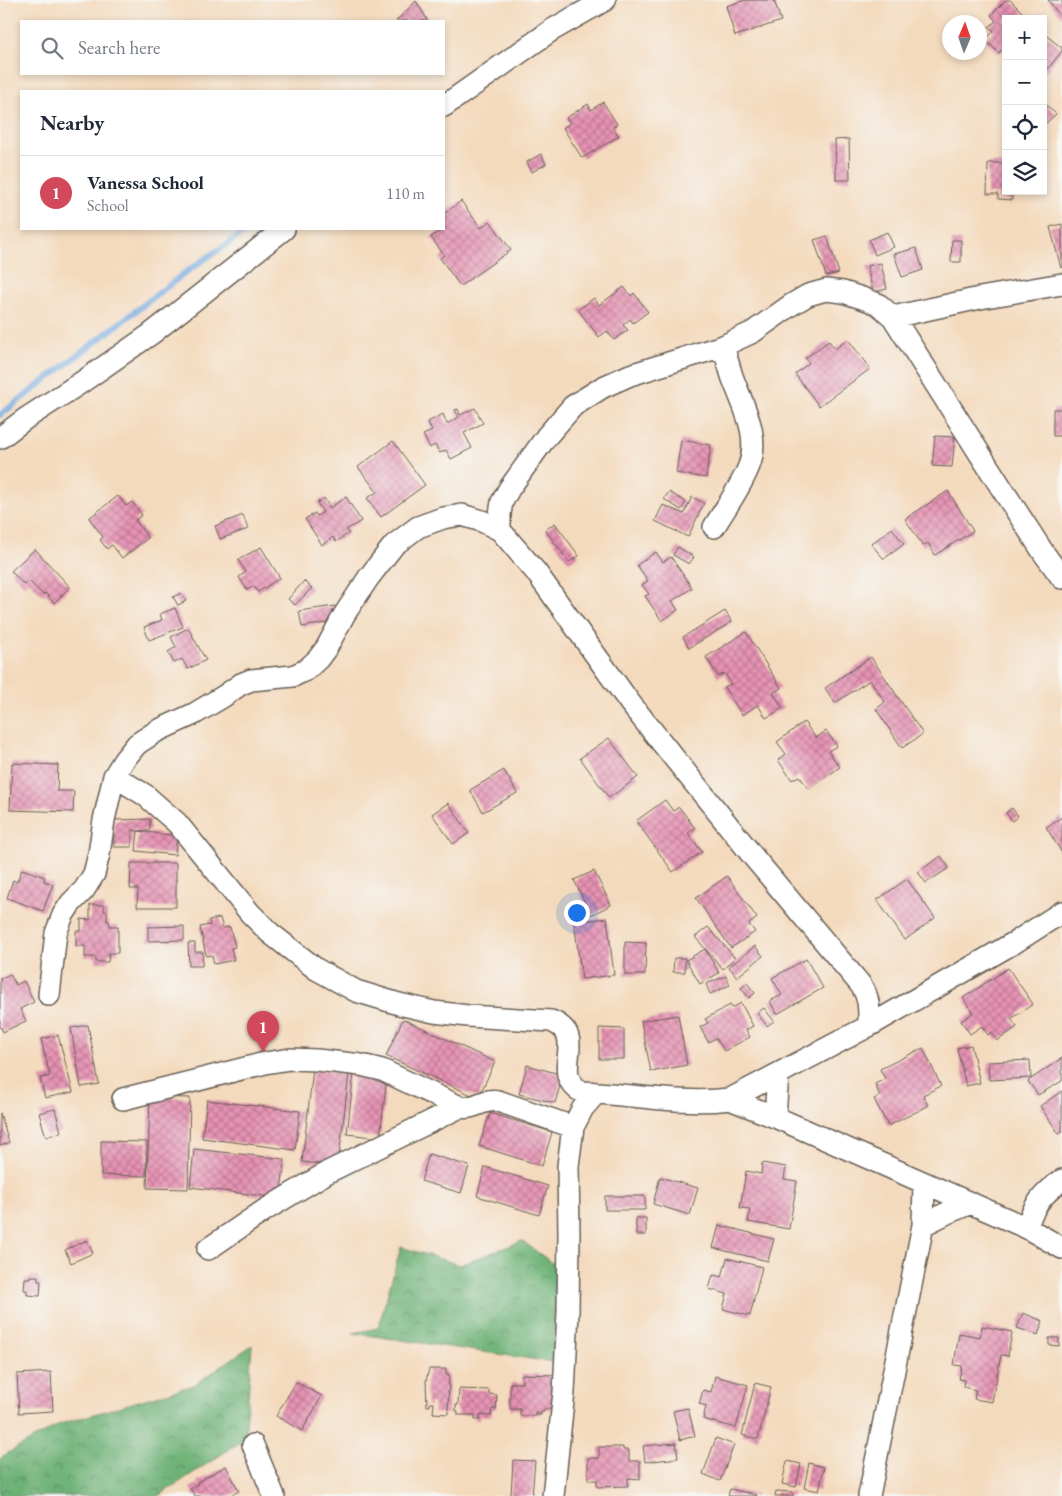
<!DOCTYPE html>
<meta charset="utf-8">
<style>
:root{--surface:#fff;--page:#f6f6f7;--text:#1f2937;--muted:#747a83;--line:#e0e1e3;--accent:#d1495b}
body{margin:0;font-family:"EB Garamond",serif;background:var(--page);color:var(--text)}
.controls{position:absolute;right:15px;top:15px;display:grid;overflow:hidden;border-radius:0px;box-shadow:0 2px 8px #0003}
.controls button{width:45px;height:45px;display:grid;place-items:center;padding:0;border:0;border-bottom:1px solid var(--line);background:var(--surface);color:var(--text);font:25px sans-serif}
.compass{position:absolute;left:942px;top:15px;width:45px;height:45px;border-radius:50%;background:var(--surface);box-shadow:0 2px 8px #0003;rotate:2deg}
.you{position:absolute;left:576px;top:912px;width:18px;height:18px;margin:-12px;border:4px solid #fff;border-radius:50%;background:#1a73e8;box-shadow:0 0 0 8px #1a73e833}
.badge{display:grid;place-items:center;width:32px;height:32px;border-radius:50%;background:var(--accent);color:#fff;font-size:16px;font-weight:700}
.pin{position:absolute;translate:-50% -41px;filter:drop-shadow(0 1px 2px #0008)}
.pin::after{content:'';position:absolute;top:26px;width:18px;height:15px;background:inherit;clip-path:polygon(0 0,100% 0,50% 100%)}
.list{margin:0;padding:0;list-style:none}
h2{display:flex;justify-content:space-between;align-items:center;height:65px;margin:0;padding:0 20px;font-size:21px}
h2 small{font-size:16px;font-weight:400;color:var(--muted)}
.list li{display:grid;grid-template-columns:32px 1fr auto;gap:15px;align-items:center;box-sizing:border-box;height:75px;padding:0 20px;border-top:1px solid var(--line)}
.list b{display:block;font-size:19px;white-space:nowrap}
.list p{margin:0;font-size:16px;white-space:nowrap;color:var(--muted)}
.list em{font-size:16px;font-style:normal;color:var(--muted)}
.icon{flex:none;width:28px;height:28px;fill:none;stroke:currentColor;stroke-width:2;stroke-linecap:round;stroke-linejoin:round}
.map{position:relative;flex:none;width:1062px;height:1496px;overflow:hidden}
.search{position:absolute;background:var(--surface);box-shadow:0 2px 8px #0003;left:20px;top:20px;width:425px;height:55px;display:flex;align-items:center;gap:12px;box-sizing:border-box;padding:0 18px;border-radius:0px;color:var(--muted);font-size:19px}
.panel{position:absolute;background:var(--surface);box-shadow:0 2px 8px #0003;left:20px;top:90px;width:425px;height:140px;border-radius:0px}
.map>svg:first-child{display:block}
.forest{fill:url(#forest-crowns);stroke:#45674a}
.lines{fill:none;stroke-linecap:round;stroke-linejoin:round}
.stream{stroke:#73a7e0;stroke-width:6}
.building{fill:url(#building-cross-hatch)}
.minor-casing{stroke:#685e54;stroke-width:24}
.minor{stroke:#fff;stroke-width:21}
</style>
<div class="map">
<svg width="1062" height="1496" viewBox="0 0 1062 1496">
<defs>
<pattern id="forest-crowns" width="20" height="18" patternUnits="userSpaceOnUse" patternTransform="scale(1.25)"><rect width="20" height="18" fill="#6eb277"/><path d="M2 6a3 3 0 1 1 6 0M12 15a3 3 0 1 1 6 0" fill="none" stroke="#5a9061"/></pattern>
<pattern id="building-cross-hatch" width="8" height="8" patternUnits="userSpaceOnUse" patternTransform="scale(1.25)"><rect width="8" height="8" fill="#e793b4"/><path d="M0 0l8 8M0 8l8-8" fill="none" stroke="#ba7792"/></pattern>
</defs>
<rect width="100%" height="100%" fill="#f6f6f2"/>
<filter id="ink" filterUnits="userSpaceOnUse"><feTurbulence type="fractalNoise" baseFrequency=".02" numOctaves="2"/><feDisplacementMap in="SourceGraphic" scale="10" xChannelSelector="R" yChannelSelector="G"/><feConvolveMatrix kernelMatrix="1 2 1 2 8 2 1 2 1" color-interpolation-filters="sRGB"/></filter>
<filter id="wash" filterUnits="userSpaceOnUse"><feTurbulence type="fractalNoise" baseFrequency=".0096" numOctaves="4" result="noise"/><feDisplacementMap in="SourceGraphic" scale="20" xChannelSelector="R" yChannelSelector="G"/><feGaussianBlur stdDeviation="1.12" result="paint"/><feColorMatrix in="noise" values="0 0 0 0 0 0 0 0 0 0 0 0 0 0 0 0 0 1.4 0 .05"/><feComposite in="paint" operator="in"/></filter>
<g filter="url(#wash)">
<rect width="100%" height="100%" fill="#f4dabd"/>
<!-- forest -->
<path class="forest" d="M522 1241 558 1267 552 1362 353 1333 378 1328 401 1247 460 1265Z
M252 1345 245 1439 158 1496H0V1459L3 1456 60 1424 194 1385Z"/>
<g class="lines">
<!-- stream -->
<path class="stream" d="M508 49 539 24 574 5
M0 415 189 270 249 229"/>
</g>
<g id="blocks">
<!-- building -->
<path class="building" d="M745 0H774L781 21 735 36 726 6Z
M1006 0H1010L1029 19H1006V47L999 53 985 40 994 31 989 27 996 21 991 15Z
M1048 0H1062V18Z
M416 1 428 21H396Z
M1043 33 1062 48V51L1043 75Z
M603 102 617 124 613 127 619 136 582 158 563 128 570 123 566 118 588 104 591 110Z
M1043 102 1056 114 1044 125 1043 124Z
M849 139 850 180H836L835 140Z
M541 154 546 164 532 172 527 162Z
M988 163H1006V191H1012V200L998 199V194H987Z
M461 201 481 228 490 221 511 250 460 286 440 258 444 255 431 237 442 230 441 229H444V214Z
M1062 224V267L1061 268 1050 227Z
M887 232 894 247 875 255 869 240Z
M827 236 839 273 826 276 814 240Z
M952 240H961V262H951Z
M916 248 923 270 902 277 894 254Z
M881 263 887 289 873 292 867 266Z
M624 287 631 296 634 293 648 312 633 323 630 319 623 325 628 330 614 340 607 331 599 337 578 310 594 298 599 305Z
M848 339 870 369 819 406 795 374 809 363 805 358 829 341 835 349Z
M475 408 483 423 464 433 472 448 451 459 446 450 440 453 435 445 430 448 423 435 432 431 428 422 443 414 447 424 459 417 455 410 458 409 460 415Z
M1053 409H1062V436H1053Z
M935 436 955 437 952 467 932 466Z
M681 440 711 445 706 478 676 473Z
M393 441 425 485 381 517 367 498 377 492 358 467Z
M948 491 973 531 935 555 928 543 923 546 905 519Z
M669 492 686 502 681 510 664 499Z
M118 496 126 506 132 502 142 515 135 520 148 538 122 558 112 545 107 549 100 540 103 537 89 518Z
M346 497 361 521 346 530 349 533 336 542 333 537 322 545 305 519 315 513 317 516 323 512 317 503 324 498 330 508Z
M692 497 704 503 688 537 655 521 663 505 684 514Z
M243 515 248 529 220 539 215 526Z
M555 523 579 556 569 562 545 530Z
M892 528 904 544 884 559 871 544Z
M261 547 280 578 258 592 254 586 247 590 239 577 246 572 238 560Z
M678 547 694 557 689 564 673 555Z
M35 549 70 587 54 603 45 593 43 595 29 581 24 585 11 571Z
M656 552 663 562 671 557 692 588 672 601 678 610 662 621 645 596 649 594 642 585 648 581 637 565Z
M304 581 312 588 295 605 288 599Z
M181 593 186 601 178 605 173 597Z
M335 606 337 621 302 627 299 611Z
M175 608 183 627 149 640 144 627 162 620 160 614Z
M725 611 732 622 689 648 683 637Z
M188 628 206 660 188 669 182 659 174 663 168 652 176 647 171 637Z
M746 632 781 688 773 693 783 708 766 718 758 705 742 715 724 687 731 684 725 673 718 677 706 657Z
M871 657 923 734 902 748 876 709 885 702 870 680 835 703 825 688Z
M804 722 816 738 826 731 837 746 828 751 840 767 809 789 799 776 792 780 778 760 786 754 777 742Z
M609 738 638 777 609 798 580 758Z
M12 763 58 765 57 791H74L73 812 10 810Z
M504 770 517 793 483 812 470 790Z
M665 800 673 811 679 807 695 828 688 833 702 852 673 872 636 821Z
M448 803 469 833 453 844 432 814Z
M1012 808 1018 816 1012 821 1006 813Z
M1062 817V853L1046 827Z
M150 819V830L138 831 177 836 175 855 136 851 138 831 132 830V847H114V820Z
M941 856 949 868 926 883 918 872Z
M131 863H176V907H137L138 889H130Z
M22 869 45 877 44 881 53 884 43 911 7 898 13 880 17 882Z
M594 871 611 905 591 915 574 880Z
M727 876 757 918 749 924 755 932 731 948 696 898Z
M907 879 935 918 905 940 877 900Z
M90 905H104V911H107V921H109L110 926H118V953H109L108 962H96V957H85V946H76V931H81V919L90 920Z
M220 918 223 928 230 927 235 947 231 948 234 960 214 964 212 955 206 956 200 927 210 925 209 920Z
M607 918 614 975 582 979 574 922Z
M184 926V940L148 941V927Z
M708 927 735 958 723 969 695 937Z
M625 942 646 943 645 975H625Z
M188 943H195V952H203L202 966H189Z
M755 946 763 956 737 977 729 967Z
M705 949 719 973 700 984 686 960Z
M674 958H685V972H673Z
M806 959 823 988 777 1014 770 1001 782 995 772 978Z
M1008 968 1033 1004 1011 1019 1017 1027 997 1041 991 1032 988 1035 982 1026 970 1034 961 1021 973 1013 963 998Z
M10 974 16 985 24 981 34 1002 20 1009 26 1021 3 1032 0 1026V979Z
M726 976 730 985 710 994 706 984Z
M747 983 755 993 749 998 741 988Z
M741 1003 753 1026 746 1030 750 1037 724 1051 716 1038 708 1042 700 1027 708 1023 705 1019 730 1005 732 1008Z
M764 1008 774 1021 767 1026 757 1013Z
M678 1015 687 1065 651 1072 641 1021Z
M403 1019 495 1062 478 1098 386 1056Z
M88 1025 99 1084 81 1087 71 1028Z
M599 1028 624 1029V1059H599Z
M58 1035 73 1092 45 1098 40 1078 50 1076 41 1039Z
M971 1045 980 1083 966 1086 957 1048Z
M923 1048 941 1086 923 1095 928 1106 888 1126 874 1099 880 1096 875 1084 885 1079 880 1069Z
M1062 1058V1081L1038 1095 1028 1081Z
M1030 1060 1031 1078 989 1080 988 1062Z
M527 1065 563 1075 555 1103 519 1094Z
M313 1069 349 1073 338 1166 302 1162Z
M354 1072 387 1076 380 1138 347 1134Z
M1062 1091V1132L1059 1134 1040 1106Z
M150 1097 190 1098 188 1189 147 1188Z
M207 1100 300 1111 295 1150 202 1138Z
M55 1109 61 1132 46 1137 39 1113Z
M0 1113 9 1143 0 1146Z
M490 1113 552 1132 542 1166 479 1146Z
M101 1141 147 1142 146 1176 101 1175Z
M194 1149 285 1159 280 1198 190 1187Z
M429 1154 469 1166 461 1193 421 1181Z
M762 1163 786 1167 784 1179 797 1181 789 1229 748 1222 750 1209 740 1208 746 1171 761 1174Z
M485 1167 548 1186 539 1215 477 1196Z
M660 1177 698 1188 690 1215 653 1204Z
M605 1196H645V1210H605Z
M636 1218H646V1235H636Z
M719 1225 774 1239 768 1261 713 1248Z
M87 1240 93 1253 71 1263 65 1250Z
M727 1258 762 1267 750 1316 723 1309 727 1294 709 1289 713 1275 722 1277Z
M31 1276H38V1281H41L40 1296 27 1295V1290H24L25 1278H31Z
M1023 1313 1043 1321 1038 1335 1017 1328Z
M982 1326 1012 1332 1008 1356 1001 1355 992 1402 974 1399 976 1390 963 1387 964 1380 959 1379 962 1366 954 1365 959 1333 980 1337Z
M1049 1338H1059V1346L1049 1345Z
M429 1369H446V1375H449L448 1414 433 1413 434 1403H430V1406H427L426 1381Z
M51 1372 53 1411 19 1413 17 1374Z
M522 1374 554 1375 556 1409H544V1412H541V1415H537V1412H535V1416H520V1409H510V1383H522Z
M715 1376 748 1385 736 1428 703 1419 706 1406 699 1404 703 1390 711 1392Z
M296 1382 322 1396 302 1431 276 1416Z
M755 1383 771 1387 758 1439 742 1435Z
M459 1389 489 1390V1394L497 1395 496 1409H492L491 1416 480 1415V1420H475V1415H458V1411H456V1405H458Z
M688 1408 695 1436 680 1440 673 1411Z
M716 1438 734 1445 720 1481 703 1474Z
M676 1443 678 1458 645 1462 643 1446Z
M599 1447H623V1450H629V1461H640V1479L628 1478V1486L597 1487V1480H588V1458H599Z
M513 1460 535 1461 532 1496H511Z
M787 1461 801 1464 796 1487 782 1484Z
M809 1463 824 1467 819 1491 804 1488Z
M226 1466 239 1491 229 1496H195L190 1488 198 1484 197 1482Z
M730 1489 757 1495V1496H728Z
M776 1491 793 1492V1496H775Z"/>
</g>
</g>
<g filter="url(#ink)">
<use href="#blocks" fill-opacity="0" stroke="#685e54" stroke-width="1"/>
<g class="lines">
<!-- minor casing -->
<g class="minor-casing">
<path id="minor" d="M444 106 552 30 605 0
M893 317 980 298 1062 284
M0 438 25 419 82 382 151 334 284 229
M714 527C726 507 741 487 749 466 761 435 742 404 732 376 729 366 726 356 723 346
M500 530V514L502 502 509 489 546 437 573 406 603 387 630 375 723 346 753 332 791 305 808 295 826 290 843 292 862 298 878 304 893 317 1006 495 1043 552 1062 578
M114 776 145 795 177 823 250 913 270 933 316 969 356 991 399 1004 434 1012 468 1016 551 1021C591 1037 547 1073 582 1092 632 1094 681 1105 730 1099L869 1026 1017 941 1062 912
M49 995 56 933 63 915 71 903 84 890 94 874 99 854 104 820 114 776 124 760 137 744 157 731 194 714 224 696 241 684 251 680 293 676 306 670 318 659 327 647 344 615 369 577 394 545 418 527 443 518 462 515 482 521 500 530 536 572 630 703 756 860 860 984C870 997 869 1010 869 1026
M123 1099 265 1063 290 1059 317 1060 361 1065 382 1070 460 1107C475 1110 483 1098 498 1101L573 1127
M730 1099 775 1117 1027 1228 1062 1248
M775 1117 778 1074
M923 1225 947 1213 971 1203
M1027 1228C1032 1206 1044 1193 1062 1180
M208 1249 265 1210 328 1172 460 1107
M253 1445 274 1496
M553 1496 564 1392 568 1312 569 1235 568 1166 573 1127 583 1108 596 1093
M869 1496 923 1225 924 1183"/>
</g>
<!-- minor -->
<use href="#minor" class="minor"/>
</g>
</g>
</svg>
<div class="controls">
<button>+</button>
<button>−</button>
<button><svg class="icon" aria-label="locate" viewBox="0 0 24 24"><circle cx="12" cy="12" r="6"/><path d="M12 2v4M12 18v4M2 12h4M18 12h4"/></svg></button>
<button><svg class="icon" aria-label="layers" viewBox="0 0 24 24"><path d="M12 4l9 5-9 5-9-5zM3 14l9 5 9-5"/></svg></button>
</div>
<svg class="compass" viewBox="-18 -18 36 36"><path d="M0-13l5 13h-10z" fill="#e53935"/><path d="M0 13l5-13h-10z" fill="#747a83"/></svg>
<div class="you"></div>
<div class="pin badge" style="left:263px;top:1052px">1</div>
<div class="search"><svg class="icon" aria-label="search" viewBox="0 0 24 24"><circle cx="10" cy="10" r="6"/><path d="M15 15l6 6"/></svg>Search here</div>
<section class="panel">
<h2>Nearby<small></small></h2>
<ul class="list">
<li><span class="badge">1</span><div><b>Vanessa School</b><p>School</p></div><em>110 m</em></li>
</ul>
</section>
</div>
